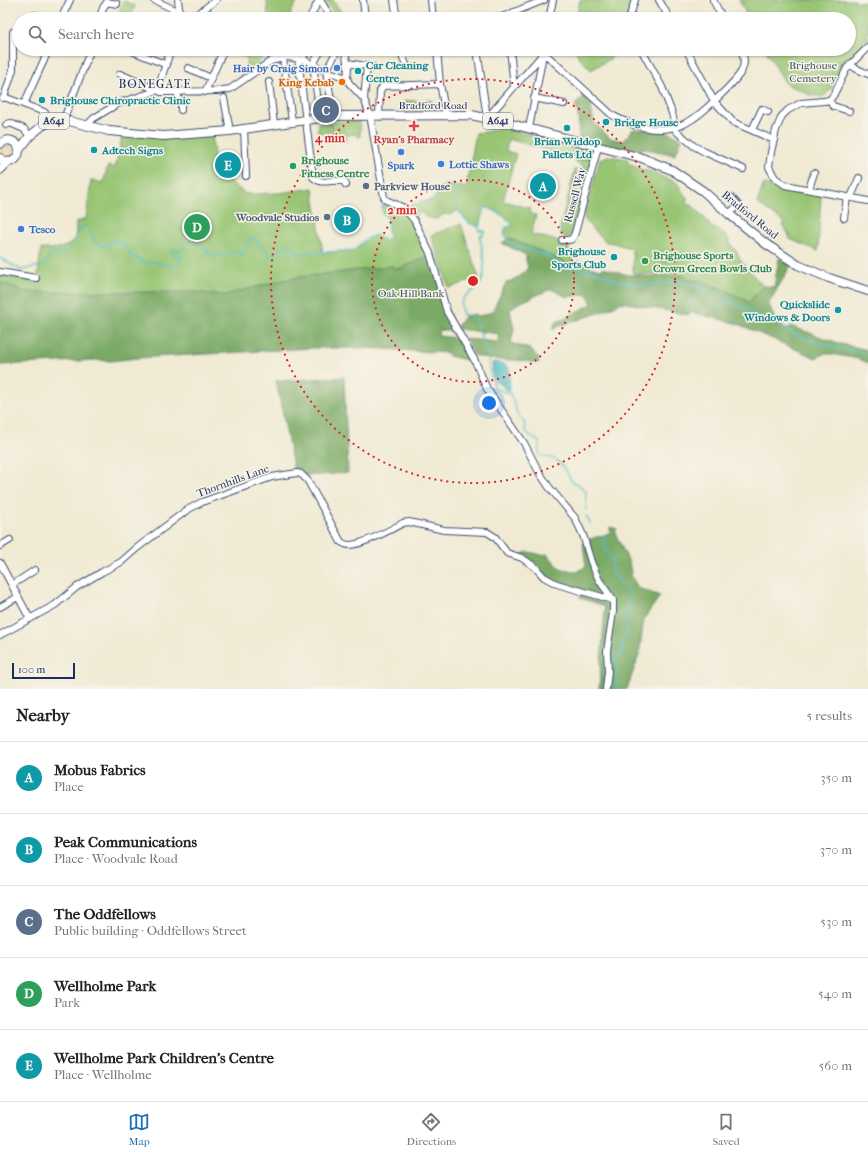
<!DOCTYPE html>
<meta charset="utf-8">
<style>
:root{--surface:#fff;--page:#f2f2f2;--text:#222;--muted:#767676;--line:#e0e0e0;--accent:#1f6fb2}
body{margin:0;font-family:"IM FELL French Canon",serif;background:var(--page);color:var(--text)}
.scale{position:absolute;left:12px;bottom:10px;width:63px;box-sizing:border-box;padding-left:4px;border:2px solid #1b2f5e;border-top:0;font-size:11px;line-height:14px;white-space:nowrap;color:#1b2f5e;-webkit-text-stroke:3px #f7f3e8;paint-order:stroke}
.you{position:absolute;left:489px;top:403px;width:14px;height:14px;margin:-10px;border:3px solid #fff;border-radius:50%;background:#1a73e8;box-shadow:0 0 0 6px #1a73e833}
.badge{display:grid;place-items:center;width:26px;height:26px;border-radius:50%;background:var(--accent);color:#fff;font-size:13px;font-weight:700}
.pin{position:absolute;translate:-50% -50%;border:2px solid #fff;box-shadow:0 1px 4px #0006}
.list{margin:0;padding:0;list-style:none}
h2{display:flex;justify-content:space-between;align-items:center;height:52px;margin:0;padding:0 16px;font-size:17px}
h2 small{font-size:13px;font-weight:400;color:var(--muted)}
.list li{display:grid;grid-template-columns:26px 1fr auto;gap:12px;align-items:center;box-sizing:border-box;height:72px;padding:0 16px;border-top:1px solid var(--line)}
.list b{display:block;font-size:15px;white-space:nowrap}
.list p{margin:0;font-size:13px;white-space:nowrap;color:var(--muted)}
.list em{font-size:13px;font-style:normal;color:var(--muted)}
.icon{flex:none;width:22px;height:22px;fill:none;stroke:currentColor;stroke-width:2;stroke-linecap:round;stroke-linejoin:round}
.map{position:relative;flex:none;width:868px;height:689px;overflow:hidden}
.search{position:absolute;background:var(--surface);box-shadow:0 1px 3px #0004;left:12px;right:12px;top:12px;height:44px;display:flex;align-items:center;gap:10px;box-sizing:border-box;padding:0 14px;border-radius:22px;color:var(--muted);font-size:15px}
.sheet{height:412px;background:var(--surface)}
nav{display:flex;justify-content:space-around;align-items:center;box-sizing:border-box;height:56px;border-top:1px solid var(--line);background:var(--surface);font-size:11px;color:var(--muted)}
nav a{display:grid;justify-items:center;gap:2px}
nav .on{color:var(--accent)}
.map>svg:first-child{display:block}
.green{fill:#98c573;stroke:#5a7a68}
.forest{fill:#7aaa65;stroke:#4a6c62}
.sand{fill:#eeda9e;stroke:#84847e}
.water{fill:#4ebdc4;stroke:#347691}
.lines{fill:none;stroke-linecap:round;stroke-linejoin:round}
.stream{stroke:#4ebdc4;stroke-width:1.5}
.minor-casing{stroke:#3b4b70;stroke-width:8}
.major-casing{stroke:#3b4b70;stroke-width:10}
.minor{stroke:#fff;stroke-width:6}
.major{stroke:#fff;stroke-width:8}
.ring{fill:none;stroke:#d62828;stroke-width:2;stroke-dasharray:2 4}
.shop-dot{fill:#3f7fe0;stroke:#f7f3e8;stroke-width:1.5}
.culture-dot{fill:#0f9aa8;stroke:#f7f3e8;stroke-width:1.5}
.food-dot{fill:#e8710a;stroke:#f7f3e8;stroke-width:1.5}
.health-dot{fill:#e0444e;stroke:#f7f3e8;stroke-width:1.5}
.leisure-dot{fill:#2e9e5b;stroke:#f7f3e8;stroke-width:1.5}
.service-dot{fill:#5c6f8a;stroke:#f7f3e8;stroke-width:1.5}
.labels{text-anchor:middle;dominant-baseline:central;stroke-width:3;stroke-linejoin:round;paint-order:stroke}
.shield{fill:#f7f3e8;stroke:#5d6a87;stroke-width:1}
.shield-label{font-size:10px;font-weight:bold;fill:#1b2f5e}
.culture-label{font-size:11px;font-weight:bold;fill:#0d838f;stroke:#f7f3e8;text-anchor:start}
.park-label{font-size:11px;fill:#3a5463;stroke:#f7f3e8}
.shop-label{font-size:11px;font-weight:bold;fill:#366cbe;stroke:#f7f3e8;text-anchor:start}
.food-label{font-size:11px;font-weight:bold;fill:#c56008;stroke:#f7f3e8;text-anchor:end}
.street-label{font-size:11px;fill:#1b2f5e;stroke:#f7f3e8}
.health-label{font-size:11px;font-weight:bold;fill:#be3a42;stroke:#f7f3e8}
.leisure-label{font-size:11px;font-weight:bold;fill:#27864d;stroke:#f7f3e8;text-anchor:start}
.service-label{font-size:11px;font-weight:bold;fill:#4e5e75;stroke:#f7f3e8;text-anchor:start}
.neighbourhood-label{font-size:12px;letter-spacing:1px;fill:#1b2f5e;stroke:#f7f3e8}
.centre{fill:#d62828;stroke:#f7f3e8;stroke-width:2}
.ring-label{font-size:12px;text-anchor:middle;font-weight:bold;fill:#d62828;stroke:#f7f3e8;stroke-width:3;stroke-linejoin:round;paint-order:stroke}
</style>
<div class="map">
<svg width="868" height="689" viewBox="0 0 868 689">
<rect width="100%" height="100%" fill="#f7f3e8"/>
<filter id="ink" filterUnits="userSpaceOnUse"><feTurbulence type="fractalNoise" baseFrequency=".025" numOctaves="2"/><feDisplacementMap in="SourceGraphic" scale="8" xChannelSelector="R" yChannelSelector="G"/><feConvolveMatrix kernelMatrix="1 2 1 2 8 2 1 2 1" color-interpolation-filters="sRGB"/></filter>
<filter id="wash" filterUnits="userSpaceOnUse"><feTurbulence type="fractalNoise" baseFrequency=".012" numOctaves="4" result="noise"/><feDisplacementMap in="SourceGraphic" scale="16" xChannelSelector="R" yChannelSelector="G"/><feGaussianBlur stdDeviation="0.9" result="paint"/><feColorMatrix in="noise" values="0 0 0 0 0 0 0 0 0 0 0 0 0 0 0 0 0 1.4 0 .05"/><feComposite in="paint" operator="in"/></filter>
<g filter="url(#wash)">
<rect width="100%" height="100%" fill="#f0ead3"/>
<!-- green -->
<path class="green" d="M267 0H298L290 14 292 17 291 19H268Z
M327 0H333L346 19H338L326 2Z
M580 0H632L626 19H576Z
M739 0H854L858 2 868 1V42L858 51 834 79 831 89 823 97 810 95 786 84 765 49H849V19H749Z
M124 1 135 6 130 18 118 13Z
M236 49H265L257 69 240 79 248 58 234 53Z
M575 49H621L610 59 591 70 579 58Z
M432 100V107H440V109L405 111V101Z
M360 121V137H358L357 134 346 135V141H343V136H339L338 131 332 132 331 122Z
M318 123H329L330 132 318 133Z
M500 127 575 146 573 151 574 157 508 139 506 151 516 154 503 201 530 208 529 213 536 215 531 234 561 242 571 243 567 255 572 256 573 260 571 263 562 265 508 239 504 234 506 227H510L512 224C508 218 491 207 484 208 481 214 483 222 479 227L469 223 458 210 451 215 444 214 437 219 425 217 421 212 414 216 410 210 409 206 417 204 420 201C437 202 434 195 444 185L461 186 466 189 476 133 485 132Z
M123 133H212L215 169 245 194 280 193 313 188 323 253 355 250C361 243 367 237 377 235L383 240 386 241 389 237 387 218 383 214 382 207 384 203C389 204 395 204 399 206 422 220 438 287 445 313L0 323V275L37 281 41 249C52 249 70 250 75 237 76 232 76 226 76 221H82V219H86L91 180 103 183 108 166 115 168Z
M608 156 628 159 627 161C629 165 644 171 649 171 651 172 654 171 655 172 657 173 658 175 660 176 665 179 672 179 677 183 681 188 683 195 688 198L686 199 687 205H692L703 216 712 228 718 229 730 240 729 242 738 254 740 260 763 286 749 302 725 290 697 280H690L683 276 658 277V274H633V253H631L633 249 614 243 606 242 594 230H593L585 220 584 214 599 163 600 159Z
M575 157 579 160 590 159 591 162 583 188H579L578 185 581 174V165L575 161Z
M575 169 577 171C574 185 570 186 582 196L573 232 569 237H565L561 234 560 228Z
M764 184 821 195 818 251 790 239 788 233 782 225 784 222 757 203Z
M461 224 479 278 449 288 431 235Z"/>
<!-- forest -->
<path class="forest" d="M586 93 594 101 591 108 594 123 610 138 623 141 633 129 666 131 682 139 675 155 642 148 640 154 579 139 578 114 575 105Z
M575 146 586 150 592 155 591 162 589 159C587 159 582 160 579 159 573 157 572 151 575 146Z
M509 238 563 261 572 267 576 261 588 264 590 267 600 270 603 268 628 275 658 277 683 276 690 280 703 281 706 284 725 290 749 302 763 286 774 287 779 258 791 265 769 303C774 318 774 322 788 330L790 326 841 344 868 350V363L859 359 825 353 816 358 738 324 691 312 689 315 622 302 604 311 562 325 552 330 555 323 592 304 587 294 567 297 551 289 517 304 510 310 514 329 511 343 530 349 538 357 539 363C530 362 521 360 513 360 498 360 489 360 474 355L466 339 498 342 499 334 458 329 457 326 464 317 474 314 479 316 492 312 506 283C515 279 523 275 528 267L526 261V255L502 243Z
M429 256 455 331 439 330 438 336 459 338 473 359 471 361 449 356V353L364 348H313L137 358 111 361 97 360 0 365V284H7L23 291 36 292H194L225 295 291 278 392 266 398 269Z
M344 377 348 473 305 476 294 471 276 381Z
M610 527 617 529 615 533 629 562 632 577 638 588 660 596 644 619 639 655 627 689H599L605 607 596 603 580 598 582 589 552 580 534 563 520 555C532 548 536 557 547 554L560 568 577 572 586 566 583 544 587 540 610 533Z"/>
<!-- sand -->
<path class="sand" d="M1 152a6 6 0 1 1 12 0a6 6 0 1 1-12 0Z"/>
<!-- water -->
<path class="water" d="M494 362 504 364 509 368 510 390 507 391 500 383 496 382 493 374 492 363Z"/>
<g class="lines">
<!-- stream -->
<path class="stream" d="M406 206 417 205 420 202H429L437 196 444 186 455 188 459 194 458 211 469 223 479 227C483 222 481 214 484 208 491 207 508 218 512 224L510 227H506L504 234 511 244 552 257 554 261 561 263 564 269 591 270 607 276 614 280 641 285 681 282 696 286 713 293 758 315 772 319 782 328 805 339 832 347 868 354
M479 228V231H485L483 235H480C479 240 482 243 482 248 484 258 486 272 481 283 477 292 461 293 461 306 461 309 463 312 463 315H472L475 318 483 343 487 348 489 368 495 388 511 395 518 416 524 422 526 432 539 442V454C543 457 549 457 554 459 563 464 568 474 572 482L578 484 586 492C585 498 587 504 586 510
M0 258 21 270 44 265 51 254C66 255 71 251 76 237 78 233 78 229 83 226L88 228C92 238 95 247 108 246L113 240C125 242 126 245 131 256L140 259 142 263 153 262 171 266 177 265 181 259 179 257 174 256 171 252 174 249 178 251 191 242 198 241 208 253 224 257 230 253 236 251 243 255 248 240 251 238 255 239 270 255H275L279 249 291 245 298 254 355 250C361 243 367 237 377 235L383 240 386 241 389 237 387 217 383 214 382 207 384 203 388 204
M510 390V395
M586 516 590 523
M604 535 605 550 612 559 611 568 616 577 630 595 625 619 628 628V635L622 642V647L623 651 614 660 617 671 615 689"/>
</g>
</g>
<g filter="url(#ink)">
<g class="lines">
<!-- minor casing -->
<g class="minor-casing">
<path id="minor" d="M154 0 192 18
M178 0 179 8 178 12
M320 0 332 19
M363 0 365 19
M394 0 397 19
M431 0 433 19
M659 0 670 19
M713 0 723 19
M35 15V19
M61 19 70 0
M99 19 103 8 107 2 117 4
M191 19 216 0
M309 19 319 0
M497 19 544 0
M549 19 553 0
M629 19 635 0
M868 47 847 68 833 96 829 100 824 101 801 103 788 110 782 116 776 130 771 152 769 167 775 178 785 185 868 201
M127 49 167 65
M345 49 348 68 347 78 349 83 364 99 370 115 384 197 386 200 404 208 414 220 430 253 447 312 475 361 487 389 524 443 539 472 549 487 575 518 583 535 591 562 599 580 613 600V612L607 651 608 671 606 689
M402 49 403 58 406 64
M437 49 440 84 446 115
M477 49 487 118
M510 49 514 87
M641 49 662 87 672 113 676 131 694 146 705 152 743 169
M686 49 714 101 733 122 774 140
M543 52 612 115C629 125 655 133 675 127 679 126 685 124 689 121 700 116 738 80 742 70 745 63 744 55 740 49
M287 57 291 49
M283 58 292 121
M298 58 313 177C323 187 334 177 345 182L346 185
M302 59 308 49
M347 63 373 67
M850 64 855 68 868 74
M188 68 211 78
M120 74 161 92 217 91 230 89 271 61 287 57 302 59 326 71 347 78
M269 82 274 124
M178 92V98L181 101V110
M205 92 224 49
M4 97 13 70V32
M3 98 4 97 44 112 52 121
M224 98 230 131
M534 98 564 104
M364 99 367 66
M829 100 833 106 849 111
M24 104 49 49
M334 116 326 71 338 49
M379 116 380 91 383 86 440 84
M320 117 313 64 322 49
M487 118 543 54
M63 121 91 49
M6 125 10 123 24 129 30 136
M86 126 94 118 119 103 153 92 158 88 171 49
M244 128 246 176
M529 128 543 55
M752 130 762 109 768 112
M809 189 814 173
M851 197 859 178
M729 214 738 205 731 197
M844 218 847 197
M562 240H568L572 239 575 233 598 147
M0 272 36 278
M0 546 10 540
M0 563 30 619
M12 585 35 570
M0 607 18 597
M0 635 55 605 77 587 102 572 121 562 137 548 187 510 202 502 272 477 297 473 301 474 308 481 341 542C344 544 346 545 350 545 365 544 390 530 403 523L409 522 444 530 487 532 495 537 507 553 522 558 535 567 544 577 557 584 613 600"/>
</g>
<!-- major casing -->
<g class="major-casing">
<path id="major" d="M0 144C4 141 7 139 12 141 27 147 15 171 0 158
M19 150 30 136 42 126 52 121H69L109 131 163 136 230 131 334 116 471 115 504 122 642 158 672 170 703 191 729 214 766 244 798 265 829 278 868 291
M0 170 8 162"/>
</g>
<!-- minor -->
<use href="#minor" class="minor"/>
<!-- major -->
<use href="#major" class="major"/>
</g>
</g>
<!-- distance rings -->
<g class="ring">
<circle cx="473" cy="281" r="101"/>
<circle cx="473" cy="281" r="202"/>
</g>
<!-- markers -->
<g class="shop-dot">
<circle cx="337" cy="68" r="4"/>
<circle cx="401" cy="152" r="4"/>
<circle cx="441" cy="164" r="4"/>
<circle cx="21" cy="229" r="4"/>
</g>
<g class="culture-dot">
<circle cx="358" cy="71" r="4"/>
<circle cx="42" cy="100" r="4"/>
<circle cx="606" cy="122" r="4"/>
<circle cx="567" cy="128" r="4"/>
<circle cx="94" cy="150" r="4"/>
<circle cx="614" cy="257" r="4"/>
<circle cx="838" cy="310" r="4"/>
</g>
<circle class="food-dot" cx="342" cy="82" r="4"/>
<path class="health-dot" d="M412 120h4v4h4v4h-4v4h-4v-4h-4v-4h4z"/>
<g class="leisure-dot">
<circle cx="293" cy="166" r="4"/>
<circle cx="645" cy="261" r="4"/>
</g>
<g class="service-dot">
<circle cx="366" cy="186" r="4"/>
<circle cx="327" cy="217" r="4"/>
</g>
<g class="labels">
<!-- shield labels -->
<g class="shield">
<rect x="39" y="113" width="30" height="16" rx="3"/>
<rect x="483" y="113" width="30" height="16" rx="3"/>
</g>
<g class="shield-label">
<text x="54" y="121">A641</text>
<text x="498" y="121">A641</text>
</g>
<!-- culture labels -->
<g class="culture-label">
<text x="366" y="65">Car Cleaning<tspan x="366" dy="13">Centre</tspan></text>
<text x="50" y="100">Brighouse Chiropractic Clinic</text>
<text x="614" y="122">Bridge House</text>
<text x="567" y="141" text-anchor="middle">Brian Widdop<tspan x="567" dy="13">Pallets Ltd</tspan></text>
<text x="102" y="150">Adtech Signs</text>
<text x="606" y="251" text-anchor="end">Brighouse<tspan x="606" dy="13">Sports Club</tspan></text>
<text x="830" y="304" text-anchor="end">Quickslide<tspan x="830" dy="13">Windows &amp; Doors</tspan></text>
</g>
<!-- park labels -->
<g class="park-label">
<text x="813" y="65">Brighouse<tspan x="813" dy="13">Cemetery</tspan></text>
<text x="411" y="293">Oak Hill Bank</text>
</g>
<!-- shop labels -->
<g class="shop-label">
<text x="329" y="68" text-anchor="end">Hair by Craig Simon</text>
<text x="449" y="164">Lottie Shaws</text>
<text x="401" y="165" text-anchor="middle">Spark</text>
<text x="29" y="229">Tesco</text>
</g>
<!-- food labels -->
<g class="food-label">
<text x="334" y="82">King Kebab</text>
</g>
<!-- street labels -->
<g class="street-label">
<text x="433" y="105">Bradford Road</text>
<text transform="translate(575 195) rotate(-75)">Russell Way</text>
<text transform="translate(750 215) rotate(39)">Bradford Road</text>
<text transform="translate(233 481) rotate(-20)">Thornhills Lane</text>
</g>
<!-- health labels -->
<g class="health-label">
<text x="414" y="139">Ryan's Pharmacy</text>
</g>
<!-- leisure labels -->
<g class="leisure-label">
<text x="301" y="160">Brighouse<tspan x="301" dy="13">Fitness Centre</tspan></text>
<text x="653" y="255">Brighouse Sports<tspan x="653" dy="13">Crown Green Bowls Club</tspan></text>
</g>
<!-- service labels -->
<g class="service-label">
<text x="374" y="186">Parkview House</text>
<text x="319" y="217" text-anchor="end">Woodvale Studios</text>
</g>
<!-- neighbourhood labels -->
<g class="neighbourhood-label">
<text x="155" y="84">BONEGATE</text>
</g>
</g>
<circle cx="473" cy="281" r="6" class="centre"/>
<g class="ring-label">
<text x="330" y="142">4 min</text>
<text x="402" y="214">2 min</text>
</g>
</svg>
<div class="scale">100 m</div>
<div class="you"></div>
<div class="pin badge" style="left:543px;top:186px;background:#0f9aa8">A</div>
<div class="pin badge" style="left:347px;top:220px;background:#0f9aa8">B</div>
<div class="pin badge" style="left:326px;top:110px;background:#5c6f8a">C</div>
<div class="pin badge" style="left:197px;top:227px;background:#2e9e5b">D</div>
<div class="pin badge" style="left:228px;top:165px;background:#0f9aa8">E</div>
<div class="search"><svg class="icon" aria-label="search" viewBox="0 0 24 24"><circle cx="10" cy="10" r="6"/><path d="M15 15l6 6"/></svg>Search here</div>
</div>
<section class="sheet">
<h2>Nearby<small>5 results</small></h2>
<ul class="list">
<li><span class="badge" style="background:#0f9aa8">A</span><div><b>Mobus Fabrics</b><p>Place</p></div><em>350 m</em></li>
<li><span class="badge" style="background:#0f9aa8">B</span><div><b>Peak Communications</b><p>Place · Woodvale Road</p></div><em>370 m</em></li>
<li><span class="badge" style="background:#5c6f8a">C</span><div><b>The Oddfellows</b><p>Public building · Oddfellows Street</p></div><em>530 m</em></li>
<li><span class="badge" style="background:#2e9e5b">D</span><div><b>Wellholme Park</b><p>Park</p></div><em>540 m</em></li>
<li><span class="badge" style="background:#0f9aa8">E</span><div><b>Wellholme Park Children's Centre</b><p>Place · Wellholme</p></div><em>560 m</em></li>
</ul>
</section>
<nav>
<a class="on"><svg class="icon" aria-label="map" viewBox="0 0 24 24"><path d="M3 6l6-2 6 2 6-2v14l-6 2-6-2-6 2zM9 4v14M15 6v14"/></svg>Map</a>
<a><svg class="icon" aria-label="directions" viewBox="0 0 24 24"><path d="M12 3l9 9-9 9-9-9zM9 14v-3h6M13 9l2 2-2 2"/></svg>Directions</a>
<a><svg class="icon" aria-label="saved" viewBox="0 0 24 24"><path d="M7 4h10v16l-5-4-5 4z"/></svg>Saved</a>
</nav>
